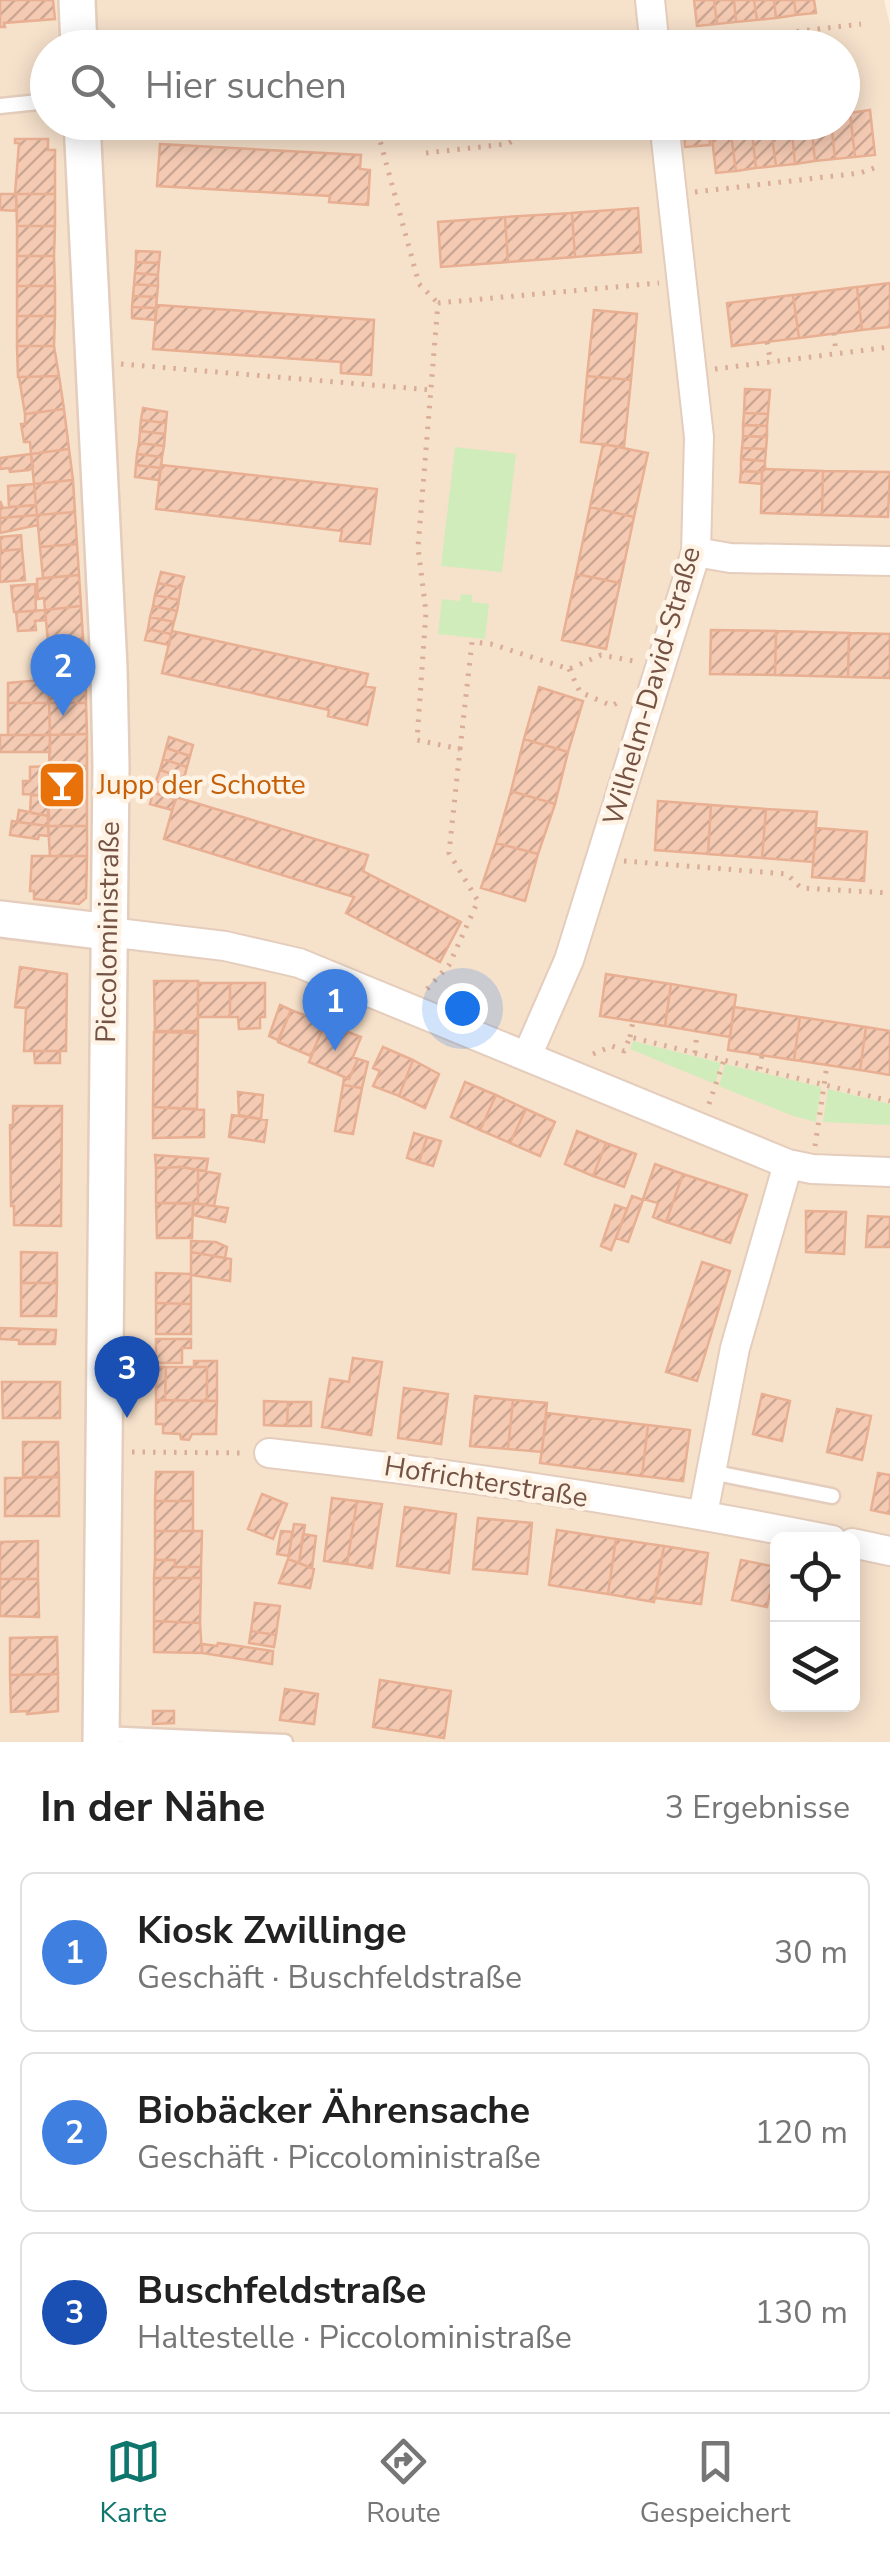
<!DOCTYPE html>
<html lang="de">
<meta charset="utf-8">
<style>
:root{--surface:#fff;--page:#f6f6f6;--text:#222;--muted:#767676;--line:#e0e0e0;--accent:#0f766e}
body{margin:0;font-family:"Nunito Sans",sans-serif;background:var(--page);color:var(--text)}
.controls{position:absolute;right:30px;bottom:30px;display:grid;overflow:hidden;border-radius:15px;box-shadow:0 5px 25px #0003}
.controls button{width:90px;height:90px;display:grid;place-items:center;padding:0;border:0;border-bottom:2px solid var(--line);background:var(--surface);color:var(--text);font:50px sans-serif}
.you{position:absolute;left:462px;top:1008px;width:35px;height:35px;margin:-25px;border:8px solid #fff;border-radius:50%;background:#1a73e8;box-shadow:0 0 0 15px #1a73e833}
.badge{display:grid;place-items:center;width:65px;height:65px;border-radius:50%;background:var(--accent);color:#fff;font-size:32px;font-weight:700}
.pin{position:absolute;translate:-50% -82px;filter:drop-shadow(0 2px 5px #0008)}
.pin::after{content:'';position:absolute;top:52px;width:35px;height:30px;background:inherit;clip-path:polygon(0 0,100% 0,50% 100%)}
.list{margin:0;padding:0;list-style:none}
h2{display:flex;justify-content:space-between;align-items:center;height:130px;margin:0;padding:0 40px;font-size:42px}
h2 small{font-size:32px;font-weight:400;color:var(--muted)}
.list li{display:grid;grid-template-columns:65px 1fr auto;gap:30px;align-items:center;box-sizing:border-box;height:160px;margin:0 20px 20px;padding:0 20px;border:2px solid var(--line);border-radius:15px}
.list b{display:block;font-size:38px;white-space:nowrap}
.list p{margin:0;font-size:32px;white-space:nowrap;color:var(--muted)}
.list em{font-size:32px;font-style:normal;color:var(--muted)}
.icon{flex:none;width:55px;height:55px;fill:none;stroke:currentColor;stroke-width:2;stroke-linecap:round;stroke-linejoin:round}
.map{position:relative;flex:none;width:890px;height:1742px;overflow:hidden}
.search{position:absolute;background:var(--surface);box-shadow:0 5px 25px #0003;left:30px;right:30px;top:30px;height:110px;display:flex;align-items:center;gap:25px;box-sizing:border-box;padding:0 35px;border-radius:55px;color:var(--muted);font-size:38px}
.sheet{height:670px;background:var(--surface)}
nav{display:flex;justify-content:space-around;align-items:center;box-sizing:border-box;height:140px;border-top:2px solid var(--line);background:var(--surface);font-size:28px;color:var(--muted)}
nav a{display:grid;justify-items:center;gap:5px}
nav .on{color:var(--accent)}
.map>svg:first-child{display:block}
.residential{fill:#f6e1cb;fill-rule:evenodd}
.green{fill:#d1ecbb}
.building{fill:url(#building-hatch);stroke:#e9af92;stroke-width:2.5}
.lines{fill:none;stroke-linecap:round;stroke-linejoin:round}
.service-casing{stroke:#e4cdbc;stroke-width:19}
.minor-casing{stroke:#e4cdbc;stroke-width:32}
.tertiary-casing{stroke:#e4cdbc;stroke-width:40}
.path{stroke:#d9ad96;stroke-width:5;stroke-dasharray:2.5 8;stroke-linecap:butt}
.service{stroke:#fff;stroke-width:14}
.minor{stroke:#fff;stroke-width:28}
.tertiary{stroke:#fff;stroke-width:35}
.labels{text-anchor:middle;dominant-baseline:central;stroke-width:9;stroke-linejoin:round;paint-order:stroke}
.street-label{font-size:28px;fill:#755344;stroke:#fff3e5}
.food-label{font-size:28px;fill:#c56008;stroke:#fff3e5;text-anchor:start}
</style>
<div class="map">
<svg width="890" height="1742" viewBox="0 0 890 1742">
<defs>
<pattern id="building-hatch" width="6" height="6" patternUnits="userSpaceOnUse" patternTransform="scale(2.5)"><rect width="6" height="6" fill="#f5cab3"/><path d="M-1 1l2-2M0 6l6-6M5 7l2-2" fill="none" stroke="#cba793"/></pattern>
</defs>
<rect width="100%" height="100%" fill="#fef0dd"/>
<!-- residential -->
<path class="residential" d="M0 0H884L890 25V1742H0ZM48 48H842V122H48ZM778 1540H852V1704H778Z"/>
<!-- green -->
<path class="green" d="M455 447 516 454 502 572 441 566Z
M461 594 472 595V602L489 604 485 639 438 634 442 599 460 601Z
M633 1041 721 1063 715 1084 630 1049Z
M725 1064 821 1087 816 1122 793 1116 719 1086Z
M828 1089 890 1104V1125L823 1122Z"/>
<!-- building -->
<path class="building" d="M0 0H53L55 19 4 23 5 27H0Z
M694 0H714L717 24 697 26Z
M714 0H734L736 22 717 24Z
M734 0H754L757 20 736 22Z
M754 0H774L776 18 757 20Z
M774 0H794L796 15 776 18Z
M794 0H814L816 13 796 15Z
M870 110 875 155 855 157 850 113Z
M850 113 855 157 835 159 831 122H842V114Z
M407 122H428L429 136 408 138Z
M683 122H708L710 145 685 147Z
M770 122 776 166 756 168 751 124Z
M770 122H791L795 164 776 166Z
M791 122H811L815 161 795 164Z
M811 122H831L835 159 815 161Z
M751 124 756 168 736 171 730 127Z
M730 127 736 171 716 173 711 129Z
M15 139H48V150H55V194H15L19 143H15Z
M160 144 361 155 360 169 370 170 368 205 329 202 330 196 157 186Z
M0 194H16L17 211 0 210Z
M16 194H55V226H17Z
M638 208 641 252 575 257 572 213Z
M572 213 575 257 508 262 505 217Z
M505 217 508 262 441 267 438 222Z
M17 226H55L54 256H17Z
M136 251 160 252 159 263 136 262Z
M17 256H54L55 286H17Z
M136 262 159 263 158 275 135 273Z
M135 273 158 275V286L134 284Z
M890 283V327L862 330 857 287Z
M134 284 158 286 157 297 133 296Z
M17 286H55V316H17Z
M857 287 862 330 799 338 793 295Z
M793 295 799 338 732 346 727 303Z
M133 296 157 297 156 308 132 307Z
M157 305 374 320 371 375 341 373V362L153 349Z
M132 307 156 308 155 320 132 318Z
M594 310 637 314 631 380 587 376Z
M17 316H55L54 346H17Z
M17 346H54L59 376 18 377Z
M59 376 64 409 25 414 19 377Z
M587 376 631 380 624 447 581 442Z
M745 389 770 390 768 414 744 413Z
M143 408 167 412 166 423 141 420Z
M64 409 69 449 31 454 30 442H24L21 424H25V414Z
M744 413 768 414 767 426 743 425Z
M141 420 166 423 165 434 140 431Z
M743 425 767 426V437L743 436Z
M140 431 165 434 164 446 139 443Z
M743 436 767 437 766 449 742 448Z
M139 443 164 446 162 457 137 454Z
M603 444 648 453 634 517 590 507Z
M742 448 766 449 765 461 741 459Z
M69 449 73 480 34 484 31 454Z
M31 454 33 467 29 470 10 472 9 468 0 469V458Z
M137 454 162 457 161 468 136 465Z
M741 459 765 461V469L762 472 741 471Z
M136 465 161 468 159 480 135 477Z
M161 465 377 489 370 544 340 541 342 531 156 509Z
M762 469 823 471 822 515 761 513Z
M741 471 762 472V484L740 482Z
M823 471 890 472 888 517 822 515Z
M73 480 75 512 37 515 34 484Z
M34 484 36 505 9 507 8 486Z
M0 501 3 508 36 505 37 515 0 518Z
M590 507 634 517 620 583 576 574Z
M75 512 77 544 40 547 37 515Z
M37 515 38 525 0 533V518Z
M21 535 22 549 1 551 0 537Z
M77 544 79 575 43 578 40 547Z
M22 549 25 580 0 582V551Z
M161 572 184 577 181 588 158 583Z
M576 574 620 583 606 649 562 640Z
M79 575 81 606 45 610 44 598 38 599 37 579Z
M158 583 181 588 179 600 155 595Z
M35 584 36 611 14 612 11 586Z
M155 595 179 600 177 611 153 606Z
M81 606 83 639 48 642 45 610Z
M153 606 177 611 174 622 150 617Z
M45 610 46 620 35 621 36 630 18 631 16 612Z
M150 617 174 622 171 634 148 629Z
M148 629 171 634 169 645 145 640Z
M711 630 776 631 775 675 710 674Z
M172 631 368 674 365 686 375 688 367 725 328 716 329 710 162 673Z
M776 631 849 633 848 677 775 675Z
M849 633 890 634V678L848 677Z
M83 639 86 671 49 674 48 642Z
M86 671V703H49L48 674Z
M41 680V684H48L49 703H8V683Z
M539 687 583 701 568 752 524 739Z
M8 703H49L50 735H8Z
M49 703H86L87 734 50 735Z
M87 734V766H49L50 735Z
M0 735H50V752H0Z
M169 737 193 745 190 756 166 748Z
M524 739 568 752 555 804 511 791Z
M166 748 190 756 187 767 163 759Z
M163 759 187 767 184 778 160 770Z
M49 766H87V796L39 795V784H49Z
M49 766V784H39V795L23 794V781H30V767Z
M160 770 184 778 181 789 156 781Z
M156 781 181 789 178 798 153 793Z
M511 791 555 804 538 854 496 843Z
M153 793 176 799 172 810 150 804Z
M31 795 48 796 49 816 30 813Z
M48 796H87V826H48Z
M176 797 368 855 363 871 461 922 440 962 346 913 354 897 164 839Z
M658 801 711 805 708 854 655 850Z
M711 805 766 809 762 858 708 854Z
M766 809 817 812 813 862 762 858Z
M19 810 49 816 48 826 17 822Z
M12 821 48 826 49 836 39 835 38 839 10 835Z
M48 826H87V856H50Z
M816 828 867 832 864 881 812 877Z
M496 843 538 854 525 901 481 888Z
M32 856H87L86 898 79 904 34 899V891H30Z
M20 967 67 974 66 1051H24L26 1008 15 1007Z
M606 974 671 984 665 1026 600 1016Z
M154 981H198V1031H155Z
M198 983H230V1017H198Z
M230 983H265V1017H260V1028L239 1029 238 1017H230Z
M671 984 736 995 730 1037 665 1026Z
M280 1005 291 1010 278 1040 269 1036Z
M734 1007 800 1017 794 1060 728 1050Z
M291 1010 325 1023 311 1056 278 1042Z
M800 1017 866 1027 860 1070 794 1060Z
M325 1023 361 1037 353 1057 358 1059 349 1079 309 1062Z
M866 1027 890 1031V1075L860 1070Z
M154 1032 198 1033 197 1109 153 1107Z
M383 1047 413 1060 399 1096 373 1086 380 1071 373 1068Z
M34 1051H60V1063H35Z
M358 1059 368 1062 362 1088 343 1085 344 1077 349 1079Z
M413 1060 439 1074 425 1108 399 1096Z
M465 1082 496 1095 480 1130 451 1117Z
M343 1085 362 1088 353 1134 335 1131Z
M238 1092 263 1095 261 1119 239 1115Z
M496 1095 526 1109 510 1143 480 1130Z
M13 1106H62L61 1226 14 1225V1206H11L10 1125H13Z
M153 1107 204 1110V1137L153 1138Z
M526 1109 555 1122 540 1156 510 1143Z
M232 1115 267 1120 264 1142 229 1137Z
M577 1131 606 1143 593 1176 565 1164Z
M414 1133 427 1137 419 1162 407 1158Z
M427 1137 441 1141 433 1166 419 1162Z
M606 1143 636 1154 624 1187 593 1176Z
M155 1155 208 1159 206 1171 181 1167 156 1168Z
M655 1164 683 1174 666 1222 653 1217 658 1203 643 1199Z
M181 1167 198 1170V1204L156 1203V1168Z
M198 1170 220 1174 214 1206 198 1204Z
M683 1174 747 1195 730 1243 666 1222Z
M632 1196 643 1200 628 1242 616 1238Z
M156 1203H193L192 1238H157Z
M193 1203 228 1208 225 1222 193 1215Z
M615 1205 627 1209 611 1250 601 1246Z
M806 1211 846 1212 844 1254 806 1252Z
M868 1216 890 1217V1247H866Z
M191 1241 216 1242 227 1247 225 1258 191 1252Z
M21 1252 57 1253V1283H21Z
M191 1252 231 1259 230 1281 191 1275Z
M702 1262 730 1271 697 1381 666 1372Z
M156 1273 191 1274V1304L156 1303Z
M21 1283H57L56 1316H21Z
M156 1303 191 1304V1334H156Z
M0 1328 56 1330 55 1344H19V1340L0 1339Z
M156 1339H191V1348H182V1363H156Z
M353 1358 382 1362 371 1435 322 1427 330 1379 349 1382Z
M194 1361H217V1401H207V1367H194Z
M156 1367H166L165 1400H156Z
M166 1367H207V1401L165 1400Z
M2 1382H60V1418H3Z
M404 1388 448 1394 441 1444 398 1438Z
M762 1394 790 1401 782 1441 753 1434Z
M475 1396 513 1400 508 1449 470 1446Z
M156 1400 217 1401 216 1434H192L189 1440 181 1439 180 1434 163 1433V1424H156Z
M513 1400 547 1403 542 1452 508 1449Z
M264 1401 288 1402 287 1426 264 1425Z
M288 1402H311V1426H287Z
M837 1409 871 1416 862 1460 827 1452Z
M547 1413 648 1425 642 1476 540 1463Z
M648 1425 690 1430 683 1481 642 1476Z
M23 1442H58L59 1477H23Z
M156 1472H193V1501H155Z
M878 1473 890 1475V1514L871 1510Z
M59 1477V1516H5V1478Z
M262 1494 287 1504 273 1539 248 1529Z
M332 1498 357 1501 347 1564 324 1561Z
M155 1501H193V1531H155Z
M357 1501 382 1504 372 1568 347 1564Z
M405 1507 456 1514 449 1573 397 1566Z
M478 1518 532 1523 527 1574 473 1569Z
M294 1524 305 1525 299 1563 288 1559Z
M557 1530 616 1539 608 1594 549 1585Z
M155 1531H202L201 1567H175V1560H155Z
M281 1531 292 1532 289 1556 277 1554Z
M303 1534 316 1536 312 1568 299 1563Z
M616 1539 664 1546 654 1602 608 1594Z
M38 1541V1579H0V1542Z
M664 1546 708 1553 701 1604 655 1598Z
M288 1559 314 1569 310 1588 279 1583Z
M155 1560H175V1567H201V1578H154Z
M741 1560 776 1567 767 1607 732 1600Z
M154 1578H201L200 1623 154 1621Z
M0 1579H38L39 1617 0 1616Z
M255 1603 280 1606 276 1635 251 1631Z
M154 1621 200 1623 202 1653 154 1652Z
M251 1631 276 1635 274 1647 249 1643Z
M57 1637 58 1674 10 1675V1638Z
M218 1643 273 1651 272 1664 202 1653V1644L217 1646Z
M58 1674V1711L27 1714V1711L11 1712 10 1675Z
M380 1680 451 1691 444 1738 373 1727Z
M285 1689 318 1694 314 1724 280 1720Z
M153 1711H174V1723L153 1724Z"/>
<g class="lines">
<!-- service casing -->
<g class="service-casing">
<path id="service" d="M0 106 48 101
M711 1472 832 1496
M102 1734 285 1742"/>
</g>
<!-- minor casing -->
<g class="minor-casing">
<path id="minor" d="M650 0 655 48
M696 552 730 558 890 561
M109 932 225 946 299 963 788 1164 812 1169 890 1172
M527 1056 569 960 696 552 699 437 664 122
M269 1453C458 1474 646 1503 832 1540
M703 1514 735 1348 788 1164
M852 1543 890 1551"/>
</g>
<!-- tertiary casing -->
<g class="tertiary-casing">
<path id="tertiary" d="M77 0 79 48
M82 122 109 668 111 766 101 1742
M0 919 109 932"/>
</g>
<!-- path -->
<path class="path" d="M682 45 861 24
M375 122 419 284 438 303
M426 153 507 144 536 128 579 122
M695 192 860 173 874 168
M438 303 659 283
M834 333 836 354
M767 342 771 363
M121 364 432 390
M715 369 890 347
M569 669 580 692 612 706 622 700
M460 749 472 642 491 644 569 669 601 655 634 661
M624 861 787 874 801 888 890 893
M427 989 449 965 478 901 449 853 460 749 417 740 426 612 418 547 438 303
M630 1037 633 1021
M695 1053 697 1031
M593 1054 612 1046 624 1051 630 1037 890 1101
M760 1069 762 1055
M709 1104 724 1060
M815 1146 827 1065
M132 1452 246 1453"/>
<!-- service -->
<use href="#service" class="service"/>
<!-- minor -->
<use href="#minor" class="minor"/>
<!-- tertiary -->
<use href="#tertiary" class="tertiary"/>
</g>
<!-- icons -->
<defs>
<g id="bar-square" transform="scale(2.5)"><rect x="-9" y="-9" width="18" height="18" rx="4" fill="#e8710a" stroke="#fff3e5"/><path d="M-6-5H6L.8 .8V4.5H3.5V6h-7V4.5H-.8V.8Z" fill="#fff"/></g>
</defs>
<g fill-rule="evenodd">
<use href="#bar-square" x="62" y="785"/>
</g>
<g class="labels">
<!-- street labels -->
<g class="street-label">
<text transform="translate(652 686) rotate(-74)">Wilhelm-David-Straße</text>
<text transform="translate(108 932) rotate(-89)">Piccoloministraße</text>
<text transform="translate(486 1482) rotate(9)">Hofrichterstraße</text>
</g>
<!-- food labels -->
<g class="food-label">
<text x="97" y="785">Jupp der Schotte</text>
</g>
</g>
</svg>
<div class="controls">
<button><svg class="icon" aria-label="locate" viewBox="0 0 24 24"><circle cx="12" cy="12" r="6"/><path d="M12 2v4M12 18v4M2 12h4M18 12h4"/></svg></button>
<button><svg class="icon" aria-label="layers" viewBox="0 0 24 24"><path d="M12 4l9 5-9 5-9-5zM3 14l9 5 9-5"/></svg></button>
</div>
<div class="you"></div>
<div class="pin badge" style="left:335px;top:1051px;background:#3f7fe0">1</div>
<div class="pin badge" style="left:63px;top:716px;background:#3f7fe0">2</div>
<div class="pin badge" style="left:127px;top:1418px;background:#1a4fb4">3</div>
<div class="search"><svg class="icon" aria-label="search" viewBox="0 0 24 24"><circle cx="10" cy="10" r="6"/><path d="M15 15l6 6"/></svg>Hier suchen</div>
</div>
<section class="sheet">
<h2>In der Nähe<small>3 Ergebnisse</small></h2>
<ul class="list">
<li><span class="badge" style="background:#3f7fe0">1</span><div><b>Kiosk Zwillinge</b><p>Geschäft · Buschfeldstraße</p></div><em>30 m</em></li>
<li><span class="badge" style="background:#3f7fe0">2</span><div><b>Biobäcker Ährensache</b><p>Geschäft · Piccoloministraße</p></div><em>120 m</em></li>
<li><span class="badge" style="background:#1a4fb4">3</span><div><b>Buschfeldstraße</b><p>Haltestelle · Piccoloministraße</p></div><em>130 m</em></li>
</ul>
</section>
<nav>
<a class="on"><svg class="icon" aria-label="map" viewBox="0 0 24 24"><path d="M3 6l6-2 6 2 6-2v14l-6 2-6-2-6 2zM9 4v14M15 6v14"/></svg>Karte</a>
<a><svg class="icon" aria-label="directions" viewBox="0 0 24 24"><path d="M12 3l9 9-9 9-9-9zM9 14v-3h6M13 9l2 2-2 2"/></svg>Route</a>
<a><svg class="icon" aria-label="saved" viewBox="0 0 24 24"><path d="M7 4h10v16l-5-4-5 4z"/></svg>Gespeichert</a>
</nav>
